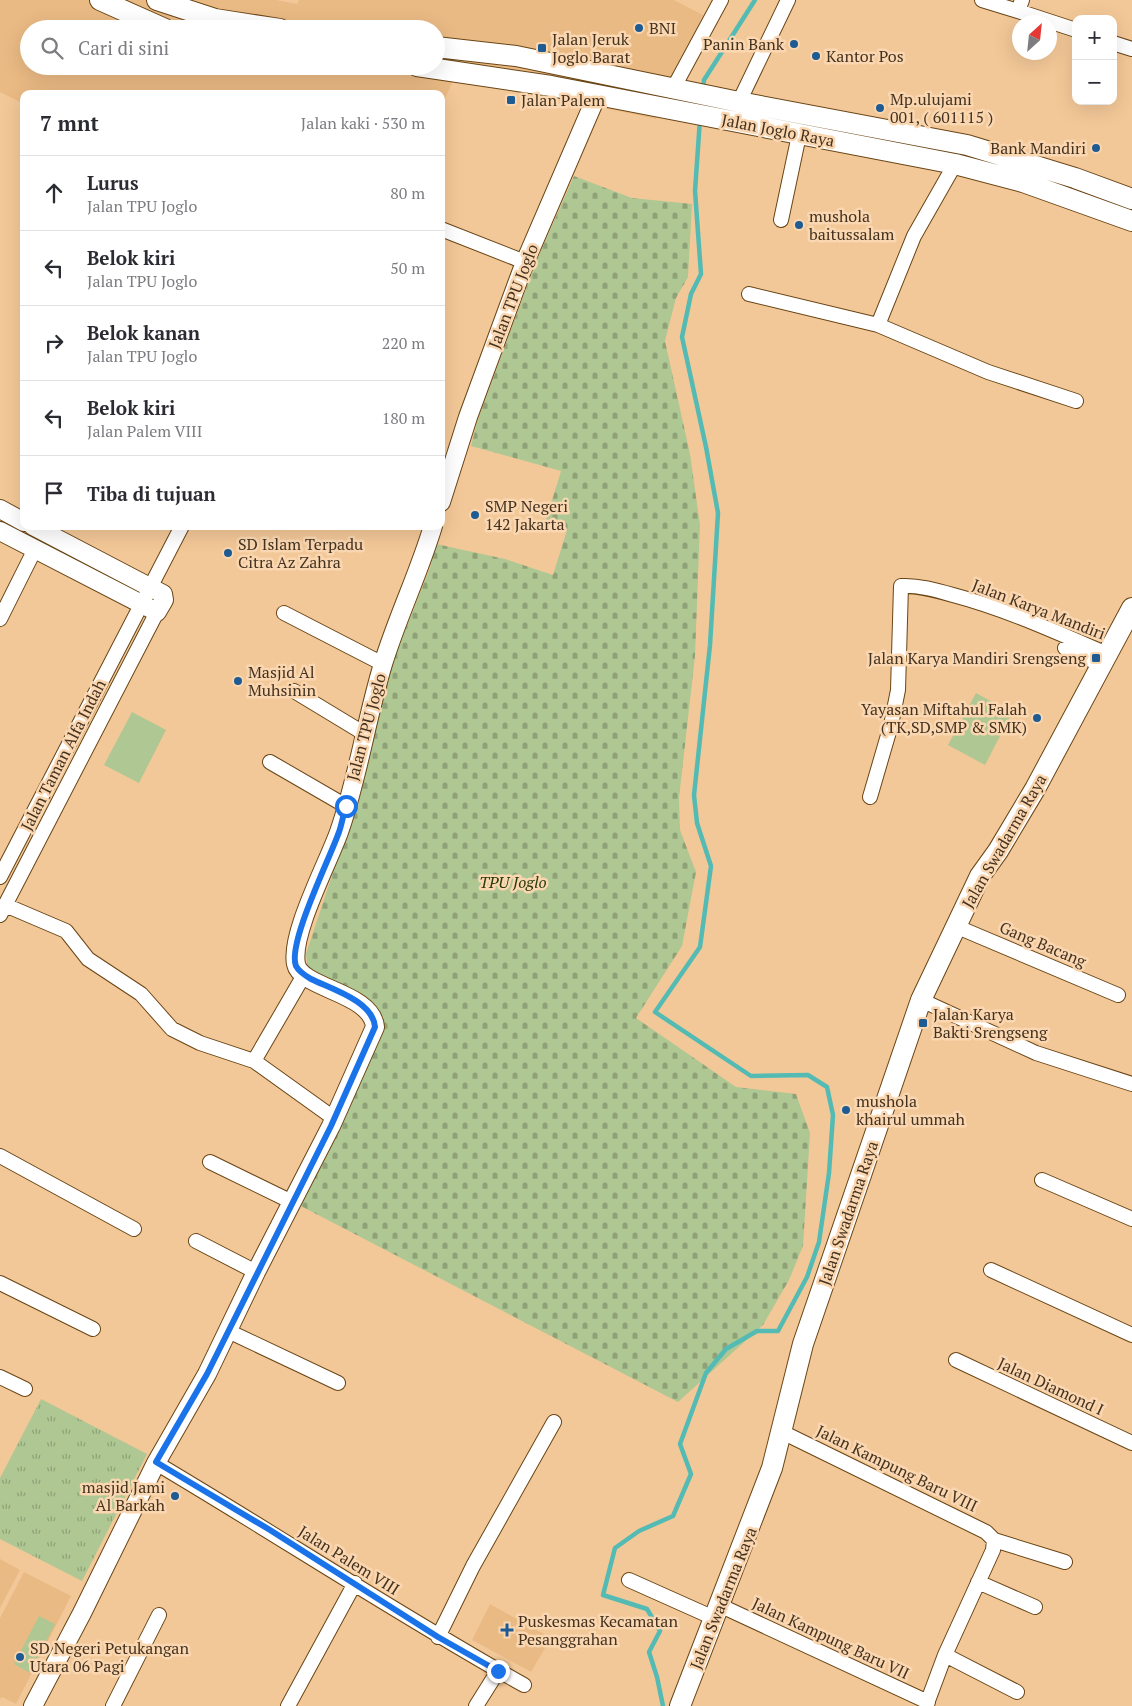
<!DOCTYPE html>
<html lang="id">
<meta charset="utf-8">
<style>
:root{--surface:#fff;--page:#f2f2f3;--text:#2b2b33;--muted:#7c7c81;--line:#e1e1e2}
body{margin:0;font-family:"PT Serif",serif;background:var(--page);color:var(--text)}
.controls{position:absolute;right:15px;top:15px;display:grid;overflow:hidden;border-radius:10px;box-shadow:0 5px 20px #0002}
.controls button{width:45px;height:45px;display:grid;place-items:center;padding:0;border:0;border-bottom:1px solid var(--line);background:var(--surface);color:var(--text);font:25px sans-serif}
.compass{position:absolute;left:1012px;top:15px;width:45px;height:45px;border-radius:50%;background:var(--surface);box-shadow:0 5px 20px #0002;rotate:27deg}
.stop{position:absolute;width:15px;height:15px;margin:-11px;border:4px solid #1a73e8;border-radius:50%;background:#fff}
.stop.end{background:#1a73e8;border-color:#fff;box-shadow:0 1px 5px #0008}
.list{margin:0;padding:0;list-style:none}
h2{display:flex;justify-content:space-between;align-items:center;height:65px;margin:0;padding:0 20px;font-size:21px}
h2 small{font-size:16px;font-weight:400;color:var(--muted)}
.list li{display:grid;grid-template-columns:32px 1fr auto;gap:15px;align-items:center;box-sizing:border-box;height:75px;padding:0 20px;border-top:1px solid var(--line)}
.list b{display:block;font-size:19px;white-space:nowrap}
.list p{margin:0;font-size:16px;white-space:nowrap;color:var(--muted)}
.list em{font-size:16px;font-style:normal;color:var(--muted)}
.icon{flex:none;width:28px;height:28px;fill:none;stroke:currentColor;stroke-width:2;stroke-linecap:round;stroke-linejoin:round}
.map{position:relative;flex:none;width:1132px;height:1706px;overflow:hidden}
.search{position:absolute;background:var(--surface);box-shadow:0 5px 20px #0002;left:20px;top:20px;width:425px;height:55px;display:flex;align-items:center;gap:12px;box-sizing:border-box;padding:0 18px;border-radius:28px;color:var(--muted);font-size:19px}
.panel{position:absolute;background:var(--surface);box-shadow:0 5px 20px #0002;left:20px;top:90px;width:425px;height:440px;border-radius:10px}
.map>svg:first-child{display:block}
.built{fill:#eaba84;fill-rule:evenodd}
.grass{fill:url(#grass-tufts)}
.cemetery{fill:url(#cemetery-stones)}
.pitch{fill:#aec793}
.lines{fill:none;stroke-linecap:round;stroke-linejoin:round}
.stream{stroke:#53bbb4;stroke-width:4.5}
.minor-casing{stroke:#6a4515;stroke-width:16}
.tertiary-casing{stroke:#6a4515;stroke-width:20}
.secondary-casing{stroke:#6a4515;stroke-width:22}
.minor{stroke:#fff;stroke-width:14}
.tertiary{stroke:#fff;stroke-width:18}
.secondary{stroke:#fff;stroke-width:20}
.route{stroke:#1a73e8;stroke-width:6}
.poi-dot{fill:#1d5b92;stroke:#fad7b1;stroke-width:2}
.labels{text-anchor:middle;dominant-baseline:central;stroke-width:5;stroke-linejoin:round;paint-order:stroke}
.poi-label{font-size:16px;fill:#44321f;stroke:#fad7b1;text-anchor:start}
.street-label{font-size:16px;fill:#44321f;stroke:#fad7b1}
.park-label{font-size:16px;font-style:italic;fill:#293d0c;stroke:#fad7b1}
</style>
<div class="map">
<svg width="1132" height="1706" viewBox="0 0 1132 1706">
<defs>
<pattern id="grass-tufts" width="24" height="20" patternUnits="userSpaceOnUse" patternTransform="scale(1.25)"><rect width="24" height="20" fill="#aec793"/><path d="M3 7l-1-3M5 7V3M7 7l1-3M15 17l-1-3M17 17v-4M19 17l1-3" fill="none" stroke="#8fa277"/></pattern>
<pattern id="cemetery-stones" width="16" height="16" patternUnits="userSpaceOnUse" patternTransform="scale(1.25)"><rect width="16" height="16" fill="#aec793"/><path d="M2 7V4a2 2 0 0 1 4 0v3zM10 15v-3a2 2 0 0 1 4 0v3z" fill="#8fa277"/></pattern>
</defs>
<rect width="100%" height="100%" fill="#f3c898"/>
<!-- built -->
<path class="built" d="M0 0H276L297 4 299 0H674L703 15 656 119 455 77 441 107V94H24V104L0 92ZM29 29H436V66H29Z
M0 1559 20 1570 0 1608Z
M24 1572 71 1596 16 1704 2 1697 0 1699V1618Z
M490 1604 551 1638 531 1672 472 1640Z"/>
<!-- grass -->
<path class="grass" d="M41 1399 147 1454 82 1581 0 1539V1478Z"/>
<!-- cemetery -->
<path class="cemetery" d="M574 176 632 198 692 204 688 277 676 298 665 341 690 454 700 525 695 656 679 798 680 830 696 872 682 946 636 1018 736 1087 796 1094 810 1133 803 1246 789 1280 763 1325 678 1402 297 1204 384 1017 309 979 306 954 346 833 395 655 430 568 436 544 505 559 553 575 567 530 545 523 561 471 471 446 477 422 536 262Z"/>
<!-- pitch -->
<path class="pitch" d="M976 693 1012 713 985 765 948 745Z
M132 712 166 730 139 783 104 765Z
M39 1616 55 1624 30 1673 14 1664Z"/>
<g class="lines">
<!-- stream -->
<path class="stream" d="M703 89 704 80 755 0
M663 1706 657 1677 649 1652 660 1631 647 1609 603 1595 615 1548 639 1531 673 1516 691 1474 680 1444 706 1373 726 1349 757 1331H778L807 1277 819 1242 829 1173 833 1115 827 1087 808 1075 751 1076 655 1012 700 947 711 866 697 823 694 795 710 645 718 513 706 447 682 337 691 294 701 274 695 191 700 119"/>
<!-- minor casing -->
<g class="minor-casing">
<path id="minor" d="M982 0 1018 11 1022 0
M1018 11 1076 30
M1113 43 1132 49
M674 87 721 0
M739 102 788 0
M955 164 914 236 878 325 988 372 1076 401
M781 220 799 135
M441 229 525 262
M749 294 878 325
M284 613 383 664
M0 619 35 549
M1065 648 1101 665
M294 691 365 734
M270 762 346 806
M870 797 891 725 898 690 901 586C918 585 936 590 953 595 1006 609 1056 632 1107 654
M0 877 182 526
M5 905 66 931 88 959 141 994 172 1029 200 1043 254 1061 304 975
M0 915 157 612
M955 926 1118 995
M921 1000 1036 1053 1132 1084
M254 1061 335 1119
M0 1156 134 1229
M210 1162 292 1202
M1042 1180 1132 1219
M196 1241 256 1272
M991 1270 1132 1335
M0 1283 93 1329
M228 1331 338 1383
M956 1360 1132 1443
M0 1377 25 1389
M782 1432 986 1532 994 1540 1065 1562
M156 1463C279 1536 399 1615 524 1685
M629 1580 714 1618
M978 1582 1035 1607
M719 1605 928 1702
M438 1637 473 1566 554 1422
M945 1655 1017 1692
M113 1706 159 1615
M288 1706 355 1583
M476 1706 498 1671
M926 1706 945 1655 993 1550 994 1540"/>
</g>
<!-- tertiary casing -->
<g class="tertiary-casing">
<path id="tertiary" d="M441 502 468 417 525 262 597 95
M0 509 24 522
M0 531 157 612 164 600 163 594 33 526
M33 1706 82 1613 156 1463 207 1374 256 1272 331 1126 375 1027C372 992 301 989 296 964 290 934 328 863 339 832 358 778 366 720 383 664 397 618 419 573 433 526"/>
</g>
<!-- secondary casing -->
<g class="secondary-casing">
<path id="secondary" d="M100 0 165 29
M157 0 215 19 280 29
M436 47 516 56 739 102 967 145 1075 178 1132 199
M417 66 551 86 955 164 1023 182 1132 221
M680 1706 772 1468 803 1344 921 1000 980 876 998 851 1035 789 1132 608"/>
</g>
<!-- minor -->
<use href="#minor" class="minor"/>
<!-- tertiary -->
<use href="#tertiary" class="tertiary"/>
<!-- secondary -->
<use href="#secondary" class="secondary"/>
</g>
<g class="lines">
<!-- route -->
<path class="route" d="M346 806C343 815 342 824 339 832 330 858 287 944 296 966 299 972 306 976 311 979 331 989 373 1001 375 1027L331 1126 207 1374 156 1462 270 1530 438 1637 498 1671"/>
</g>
<!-- markers -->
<g class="poi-dot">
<circle cx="639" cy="28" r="5"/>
<circle cx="794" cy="44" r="5"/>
<rect x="537" y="43" width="10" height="10" rx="2.5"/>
<circle cx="816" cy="56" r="5"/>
<rect x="506" y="95" width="10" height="10" rx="2.5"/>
<circle cx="880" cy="108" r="5"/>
<circle cx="1096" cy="148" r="5"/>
<circle cx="799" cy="225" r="5"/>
<circle cx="475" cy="515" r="5"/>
<circle cx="228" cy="553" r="5"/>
<rect x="1091" y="653" width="10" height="10" rx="2.5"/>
<circle cx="238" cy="681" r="5"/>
<circle cx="1037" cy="718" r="5"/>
<rect x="918" y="1018" width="10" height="10" rx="2.5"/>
<circle cx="846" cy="1110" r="5"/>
<circle cx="175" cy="1496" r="5"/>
<path d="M504.5 1622.5h5v5h5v5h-5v5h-5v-5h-5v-5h5z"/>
<circle cx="20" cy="1657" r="5"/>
</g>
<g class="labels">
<!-- poi labels -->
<g class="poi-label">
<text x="649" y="28">BNI</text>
<text x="552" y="39">Jalan Jeruk<tspan x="552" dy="18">Joglo Barat</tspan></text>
<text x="784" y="44" text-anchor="end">Panin Bank</text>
<text x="826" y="56">Kantor Pos</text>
<text x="890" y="99">Mp.ulujami<tspan x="890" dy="18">001, ( 601115 )</tspan></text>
<text x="521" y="100">Jalan Palem</text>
<text x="1086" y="148" text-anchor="end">Bank Mandiri</text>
<text x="809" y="216">mushola<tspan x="809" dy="18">baitussalam</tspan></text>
<text x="485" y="506">SMP Negeri<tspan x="485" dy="18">142 Jakarta</tspan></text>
<text x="238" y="544">SD Islam Terpadu<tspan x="238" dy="18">Citra Az Zahra</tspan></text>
<text x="1086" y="658" text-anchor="end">Jalan Karya Mandiri Srengseng</text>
<text x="248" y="672">Masjid Al<tspan x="248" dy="18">Muhsinin</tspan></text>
<text x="1027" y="709" text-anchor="end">Yayasan Miftahul Falah<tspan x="1027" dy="18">(TK,SD,SMP &amp; SMK)</tspan></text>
<text x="933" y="1014">Jalan Karya<tspan x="933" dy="18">Bakti Srengseng</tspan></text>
<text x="856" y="1101">mushola<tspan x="856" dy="18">khairul ummah</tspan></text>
<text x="165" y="1487" text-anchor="end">masjid Jami<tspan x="165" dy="18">Al Barkah</tspan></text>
<text x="518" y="1621">Puskesmas Kecamatan<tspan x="518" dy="18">Pesanggrahan</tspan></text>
<text x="30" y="1648">SD Negeri Petukangan<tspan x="30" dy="18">Utara 06 Pagi</tspan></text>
</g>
<!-- street labels -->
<g class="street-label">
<text transform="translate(778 130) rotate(11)">Jalan Joglo Raya</text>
<text transform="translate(513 296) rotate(-69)">Jalan TPU Joglo</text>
<text transform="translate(1039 609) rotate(21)">Jalan Karya Mandiri</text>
<text transform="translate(366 727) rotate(-75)">Jalan TPU Joglo</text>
<text transform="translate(63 755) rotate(-63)">Jalan Taman Alfa Indah</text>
<text transform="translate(1004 841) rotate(-60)">Jalan Swadarma Raya</text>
<text transform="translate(1043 944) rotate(23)">Gang Bacang</text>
<text transform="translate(848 1213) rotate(-71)">Jalan Swadarma Raya</text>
<text transform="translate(1051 1386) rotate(25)">Jalan Diamond I</text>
<text transform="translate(897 1468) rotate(26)">Jalan Kampung Baru VIII</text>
<text transform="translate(349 1560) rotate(32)">Jalan Palem VIII</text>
<text transform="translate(723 1598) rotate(-68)">Jalan Swadarma Raya</text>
<text transform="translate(831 1638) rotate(25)">Jalan Kampung Baru VII</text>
</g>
<!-- park labels -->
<g class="park-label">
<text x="513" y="882">TPU Joglo</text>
</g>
</g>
</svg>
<div class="controls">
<button>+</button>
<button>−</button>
</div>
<svg class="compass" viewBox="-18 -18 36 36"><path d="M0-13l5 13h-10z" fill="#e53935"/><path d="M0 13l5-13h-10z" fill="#7c7c81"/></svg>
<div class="stop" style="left:346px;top:806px"></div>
<div class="stop end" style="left:498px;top:1671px"></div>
<div class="search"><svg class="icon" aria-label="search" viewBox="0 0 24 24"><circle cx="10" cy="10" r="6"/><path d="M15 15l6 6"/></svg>Cari di sini</div>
<section class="panel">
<h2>7 mnt<small>Jalan kaki · 530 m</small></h2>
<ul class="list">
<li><svg class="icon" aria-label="ahead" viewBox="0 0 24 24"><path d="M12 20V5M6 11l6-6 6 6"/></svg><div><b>Lurus</b><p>Jalan TPU Joglo</p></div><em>80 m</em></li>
<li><svg class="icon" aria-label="left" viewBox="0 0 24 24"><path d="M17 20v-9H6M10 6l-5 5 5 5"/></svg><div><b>Belok kiri</b><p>Jalan TPU Joglo</p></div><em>50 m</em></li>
<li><svg class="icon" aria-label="right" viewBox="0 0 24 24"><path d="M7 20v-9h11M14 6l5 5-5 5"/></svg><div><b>Belok kanan</b><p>Jalan TPU Joglo</p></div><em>220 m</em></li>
<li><svg class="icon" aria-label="left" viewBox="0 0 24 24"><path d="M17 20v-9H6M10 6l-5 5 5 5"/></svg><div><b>Belok kiri</b><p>Jalan Palem VIII</p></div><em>180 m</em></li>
<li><svg class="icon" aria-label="arrive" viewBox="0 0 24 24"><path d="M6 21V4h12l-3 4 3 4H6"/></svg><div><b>Tiba di tujuan</b></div></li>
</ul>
</section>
</div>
